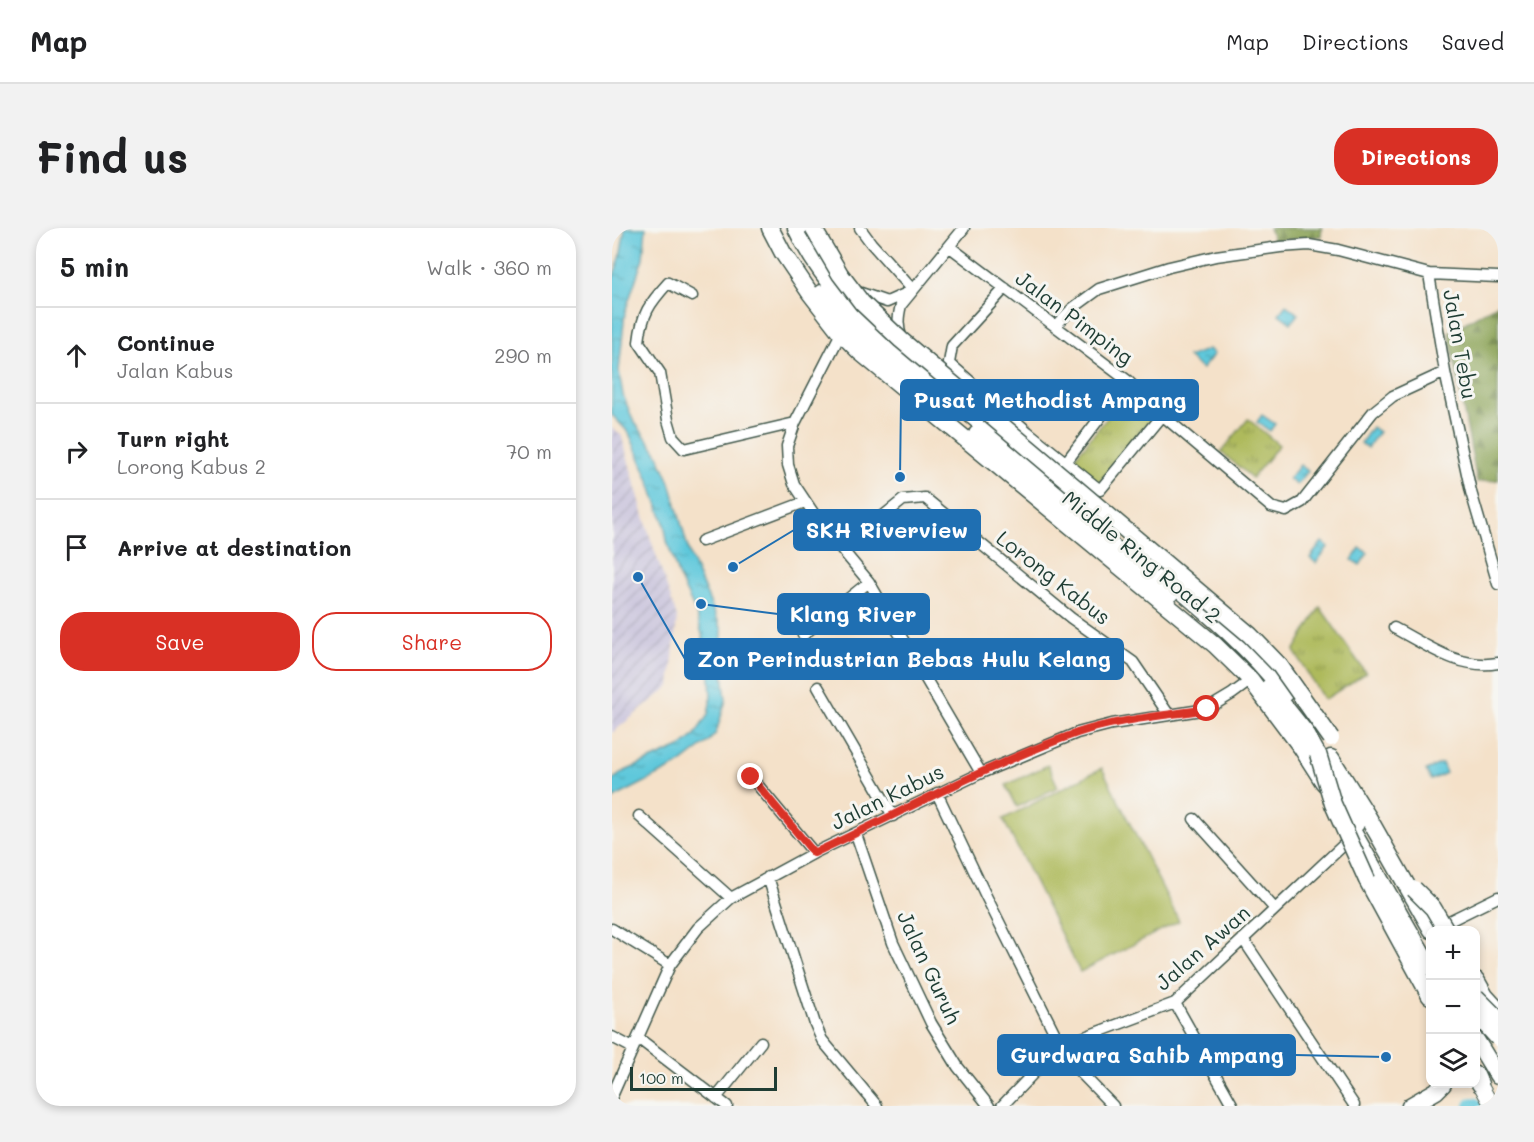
<!DOCTYPE html>
<meta charset="utf-8">
<style>
:root{--surface:#fff;--page:#f2f2f2;--text:#202124;--muted:#757577;--line:#e0e0e0;--accent:#d93025}
body{margin:0;font-family:Mali,sans-serif;background:var(--page);color:var(--text)}
.controls{position:absolute;right:18px;bottom:18px;display:grid;overflow:hidden;border-radius:12px;box-shadow:0 3px 9px #0003}
.controls button{width:54px;height:54px;display:grid;place-items:center;padding:0;border:0;border-bottom:2px solid var(--line);background:var(--surface);color:var(--text);font:30px sans-serif}
.scale{position:absolute;left:18px;bottom:15px;width:147px;box-sizing:border-box;padding-left:6px;border:3px solid #1f3d34;border-top:0;font-size:16px;line-height:21px;white-space:nowrap;color:#1f3d34;-webkit-text-stroke:4px #f6f6f2;paint-order:stroke}
.stop{position:absolute;width:18px;height:18px;margin:-14px;border:4px solid #d93025;border-radius:50%;background:#fff}
.stop.end{background:#d93025;border-color:#fff;box-shadow:0 2px 6px #0008}
.list{margin:0;padding:0;list-style:none}
h2{display:flex;justify-content:space-between;align-items:center;height:78px;margin:0;padding:0 24px;font-size:26px}
h2 small{font-size:20px;font-weight:400;color:var(--muted)}
.list li{display:grid;grid-template-columns:39px 1fr auto;gap:18px;align-items:center;box-sizing:border-box;height:96px;padding:0 24px;border-top:2px solid var(--line)}
.list b{display:block;font-size:22px;white-space:nowrap}
.list p{margin:0;font-size:20px;white-space:nowrap;color:var(--muted)}
.list em{font-size:20px;font-style:normal;color:var(--muted)}
.actions{display:flex;gap:12px;padding:18px 24px}
.actions a{flex:1;padding:14px 0;border:2px solid var(--accent);border-radius:24px;text-align:center;font-size:21px;color:var(--accent)}
.actions .main{background:var(--accent);color:#fff}
.icon{flex:none;width:33px;height:33px;fill:none;stroke:currentColor;stroke-width:2;stroke-linecap:round;stroke-linejoin:round}
.map{position:relative;flex:none;width:886px;height:878px;overflow:hidden;border-radius:24px}
header{display:flex;align-items:center;gap:36px;box-sizing:border-box;height:84px;padding:0 30px;background:var(--surface);border-bottom:2px solid var(--line)}
header strong{font-size:28px}
nav{display:flex;gap:33px;margin-inline-start:auto;font-size:21px}
.intro{display:flex;align-items:center;justify-content:space-between;box-sizing:border-box;height:144px;padding:0 36px}
h1{margin:0;font-size:42px}
.button{padding:15px 27px;border-radius:24px;background:var(--accent);color:#fff;font-size:21px;font-weight:700}
main{display:flex;gap:36px;padding:0 36px}
aside{flex:1;background:var(--surface);border-radius:24px;box-shadow:0 3px 9px #0003}
.map>svg:first-child{display:block}
.industrial{fill:url(#industrial-furrows)}
.grass{fill:url(#grass-tufts);stroke:#667c48;stroke-width:1.5}
.forest{fill:url(#forest-firs);stroke:#547044;stroke-width:1.5}
.park{fill:#aeba5c;stroke:#667c48;stroke-width:1.5}
.water{fill:url(#water-ripples);stroke:#3f8288;stroke-width:1.5}
.lines{fill:none;stroke-linecap:round;stroke-linejoin:round}
.river{stroke:#5fc8db;stroke-width:18}
.minor-casing{stroke:#3f564a;stroke-width:13}
.major-casing{stroke:#3f564a;stroke-width:16}
.highway-casing{stroke:#3f564a;stroke-width:19}
.minor{stroke:#fff;stroke-width:10}
.major{stroke:#fff;stroke-width:14}
.highway{stroke:#fff;stroke-width:16}
.highway-bridge-casing{stroke:#3f564a;stroke-width:19;stroke-linecap:butt}
.highway-bridge{stroke:#fff;stroke-width:16}
.route{stroke:#d93025;stroke-width:8}
.labels{text-anchor:middle;dominant-baseline:central;stroke-width:6;stroke-linejoin:round;paint-order:stroke}
.street-label{font-size:21px;fill:#1f3d34;stroke:#f6f6f2}
.leader{fill:none;stroke:#1f6fb2;stroke-width:2}
.callout-dot{fill:#1f6fb2;stroke:#f6f6f2;stroke-width:2}
.callout{fill:#1f6fb2;stroke:#1f6fb2;stroke-width:2}
.callout-label{font-size:22px;text-anchor:middle;font-weight:bold;fill:#fff}
</style>
<header>
<strong>Map</strong>
<nav><a>Map</a><a>Directions</a><a>Saved</a></nav>
</header>
<div class="intro"><h1>Find us</h1><a class="button">Directions</a></div>
<main>
<aside>
<h2>5 min<small>Walk · 360 m</small></h2>
<ul class="list">
<li><svg class="icon" aria-label="ahead" viewBox="0 0 24 24"><path d="M12 20V5M6 11l6-6 6 6"/></svg><div><b>Continue</b><p>Jalan Kabus</p></div><em>290 m</em></li>
<li><svg class="icon" aria-label="right" viewBox="0 0 24 24"><path d="M7 20v-9h11M14 6l5 5-5 5"/></svg><div><b>Turn right</b><p>Lorong Kabus 2</p></div><em>70 m</em></li>
<li><svg class="icon" aria-label="arrive" viewBox="0 0 24 24"><path d="M6 21V4h12l-3 4 3 4H6"/></svg><div><b>Arrive at destination</b></div></li>
</ul>
<div class="actions"><a class="main">Save</a><a>Share</a></div>
</aside>
<div class="map">
<svg width="886" height="878" viewBox="0 0 886 878">
<defs>
<pattern id="industrial-furrows" width="10" height="10" patternUnits="userSpaceOnUse" patternTransform="scale(1.5)"><rect width="10" height="10" fill="#c6c0da"/><path d="M-1 1l2-2M0 10L10 0M9 11l2-2" fill="none" stroke="#a09db2"/></pattern>
<pattern id="grass-tufts" width="24" height="20" patternUnits="userSpaceOnUse" patternTransform="scale(1.5)"><rect width="24" height="20" fill="#aeba5c"/><path d="M3 7l-1-3M5 7V3M7 7l1-3M15 17l-1-3M17 17v-4M19 17l1-3" fill="none" stroke="#8d984d"/></pattern>
<pattern id="forest-firs" width="22" height="20" patternUnits="userSpaceOnUse" patternTransform="scale(1.5)"><rect width="22" height="20" fill="#8aa254"/><path d="M5 1l3.5 6h-7zM16 11l3.5 6h-7z" fill="#708546"/></pattern>
<pattern id="water-ripples" width="26" height="14" patternUnits="userSpaceOnUse" patternTransform="scale(1.5)"><rect width="26" height="14" fill="#5fc8db"/><path d="M2 4q2-2 4 0t4 0M15 11q2-2 4 0t4 0" fill="none" stroke="#4ea4b2"/></pattern>
</defs>
<rect width="100%" height="100%" fill="#f6f6f2"/>
<filter id="ink" filterUnits="userSpaceOnUse"><feTurbulence type="fractalNoise" baseFrequency=".0167" numOctaves="2"/><feDisplacementMap in="SourceGraphic" scale="12" xChannelSelector="R" yChannelSelector="G"/><feConvolveMatrix kernelMatrix="1 2 1 2 8 2 1 2 1" color-interpolation-filters="sRGB"/></filter>
<filter id="wash" filterUnits="userSpaceOnUse"><feTurbulence type="fractalNoise" baseFrequency=".008" numOctaves="4" result="noise"/><feDisplacementMap in="SourceGraphic" scale="24" xChannelSelector="R" yChannelSelector="G"/><feGaussianBlur stdDeviation="1.35" result="paint"/><feColorMatrix in="noise" values="0 0 0 0 0 0 0 0 0 0 0 0 0 0 0 0 0 1.4 0 .05"/><feComposite in="paint" operator="in"/></filter>
<g filter="url(#wash)">
<rect width="100%" height="100%" fill="#f4e1c9"/>
<!-- industrial -->
<path class="industrial" d="M0 200 9 206 38 309 65 389 58 458 0 505Z"/>
<!-- grass -->
<path class="grass" d="M514 167 541 189 486 256 459 234Z
M636 191 667 217 640 250 609 224Z
M708 379 754 445 712 472 682 423Z"/>
<!-- forest -->
<path class="forest" d="M657 0H710L709 8 662 13Z
M886 76V252L865 254 837 104Z"/>
<!-- park -->
<path class="park" d="M436 537 446 559 405 579 394 557Z
M490 540 567 693 468 744 391 591Z"/>
<!-- water -->
<path class="water" d="M13 0H34L31 30 13 84 7 143 11 167 21 192 44 223 58 254 78 328 110 402 109 429 114 472 104 505 96 514 66 537 0 571V552L13 543 70 518 82 508 96 487 99 469 98 450 90 406 84 385 66 347 55 313 52 295 38 255 17 205 0 187V52L8 30Z
M674 77 686 86 679 95 667 86Z
M597 121 602 126 590 141 576 129Z
M650 187 663 196 658 203 645 194Z
M760 199 767 204 755 220 749 215Z
M688 237 696 243 685 257 677 251Z
M710 314 716 319 704 335 698 330Z
M748 320 756 325 748 337 740 332Z
M830 535 834 545 819 552 814 542Z"/>
<g class="lines">
<!-- river -->
<path class="river" d="M861 878H862"/>
</g>
</g>
<g filter="url(#ink)">
<g class="lines">
<!-- minor casing -->
<g class="minor-casing">
<path id="minor" d="M248 0 259 15 300 61
M338 19 516 153 550 187 659 279 674 283 690 274 761 184 781 168 833 144
M817 46 886 49
M393 60 340 118 337 135 416 204 488 262 550 187
M243 63 275 74 295 65
M80 68 56 55C37 76 30 86 27 114L48 145 56 192 61 209 72 221 183 195
M443 98 461 80 487 61 557 39 604 28 668 19 697 17 726 22 817 46 833 144 859 264 886 356
M229 105 183 195 175 218 176 237 182 256 208 295 257 354 369 545
M290 111C285 98 286 89 289 77L352 0
M454 234 516 153
M90 313 193 274
M230 321 291 272 313 270 459 390 521 434 557 487
M782 400C815 417 847 442 886 435
M191 407 257 354
M206 459 281 588
M139 549 202 625
M325 565 374 668 450 820 467 843 501 878
M27 588 119 670
M582 591 663 681
M244 606 281 715 319 795 346 839 377 878
M156 649 203 796 210 812 265 878
M825 699 886 669
M0 701 58 737
M631 711 742 877
M563 775 621 878
M0 809 21 820
M26 810 115 878
M0 868 58 737 86 700 119 670 202 625 369 545 465 505 500 496 595 481 620 466 639 452
M104 870 149 814
M390 878 434 832 462 813 563 775 739 610"/>
</g>
<!-- major casing -->
<g class="major-casing">
<path id="major" d="M868 856 880 878"/>
</g>
<!-- highway casing -->
<g class="highway-casing">
<path id="highway" d="M158 0 171 25 198 65 229 105 248 124 603 417 639 452 689 519 712 555
M184 0C209 55 256 98 300 139L466 274
M210 65 243 100 296 151
M365 206 558 366
M552 348C595 384 638 420 673 465
M657 459 693 504 744 596
M719 530 756 589 820 702
M733 590 818 739
M755 652 818 768
M864 752 873 768 884 780
M864 812 886 848
M864 847 868 856
M798 878 824 863 831 856"/>
</g>
<!-- minor -->
<use href="#minor" class="minor"/>
<!-- major -->
<use href="#major" class="major"/>
<!-- highway -->
<use href="#highway" class="highway"/>
<!-- highway-bridge casing -->
<g class="highway-bridge-casing">
<path id="highway-bridge" d="M201 0 228 46 250 75 289 112 638 407 668 438 719 510
M706 526 721 576 755 652
M802 661 821 680 834 702
M864 769 886 791
M864 786 886 810"/>
</g>
<!-- highway-bridge -->
<use href="#highway-bridge" class="highway-bridge"/>
</g>
</g>
<g class="lines" filter="url(#ink)">
<!-- route -->
<path class="route" d="M139 549 202 625C289 585 374 537 465 505 506 491 552 488 595 481"/>
</g>
<g class="labels">
<!-- street labels -->
<g class="street-label">
<text transform="translate(463 89) rotate(37)">Jalan Pimping</text>
<text transform="translate(849 116) rotate(80)">Jalan Tebu</text>
<text transform="translate(530 328) rotate(39)">Middle Ring Road 2</text>
<text transform="translate(442 349) rotate(38)">Lorong Kabus</text>
<text transform="translate(275 568) rotate(-26)">Jalan Kabus</text>
<text transform="translate(590 719) rotate(-41)">Jalan Awan</text>
<text transform="translate(318 739) rotate(65)">Jalan Guruh</text>
</g>
</g>
<!-- callouts -->
<path class="leader" d="M288 249L289 172M121 339L182 302M89 376L166 386M26 349L73 431M774 829L683 827"/>
<g class="callout-dot">
<circle cx="288" cy="249" r="6"/>
<circle cx="121" cy="339" r="6"/>
<circle cx="89" cy="376" r="6"/>
<circle cx="26" cy="349" r="6"/>
<circle cx="774" cy="829" r="6"/>
</g>
<g class="callout">
<rect x="289" y="152" width="297" height="40" rx="6"/>
<rect x="182" y="282" width="186" height="40" rx="6"/>
<rect x="166" y="366" width="151" height="40" rx="6"/>
<rect x="73" y="411" width="438" height="40" rx="6"/>
<rect x="386" y="807" width="297" height="40" rx="6"/>
</g>
<g class="callout-label">
<text x="438" y="180">Pusat Methodist Ampang</text>
<text x="275" y="310">SKH Riverview</text>
<text x="241" y="394">Klang River</text>
<text x="292" y="439">Zon Perindustrian Bebas Hulu Kelang</text>
<text x="535" y="835">Gurdwara Sahib Ampang</text>
</g>
</svg>
<div class="controls">
<button>+</button>
<button>−</button>
<button><svg class="icon" aria-label="layers" viewBox="0 0 24 24"><path d="M12 4l9 5-9 5-9-5zM3 14l9 5 9-5"/></svg></button>
</div>
<div class="scale">100 m</div>
<div class="stop" style="left:595px;top:481px"></div>
<div class="stop end" style="left:139px;top:549px"></div>
</div>
</main>
